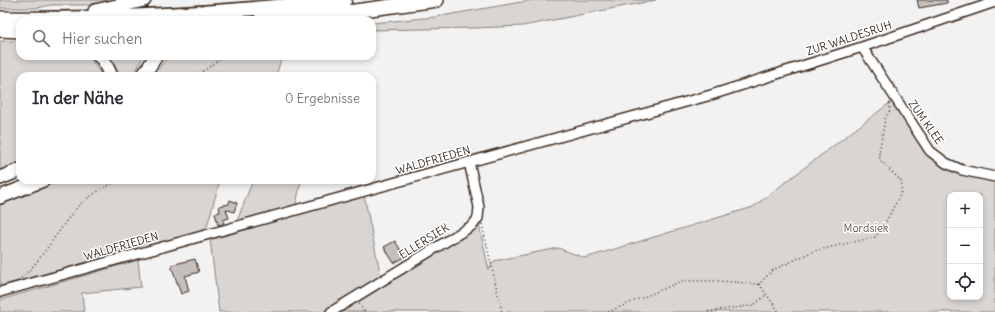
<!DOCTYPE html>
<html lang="de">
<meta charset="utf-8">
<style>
:root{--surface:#fff;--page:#f7f7f7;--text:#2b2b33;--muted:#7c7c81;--line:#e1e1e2}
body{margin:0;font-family:Delius,sans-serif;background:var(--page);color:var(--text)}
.controls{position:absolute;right:12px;bottom:12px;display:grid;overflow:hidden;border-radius:8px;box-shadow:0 2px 6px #0003}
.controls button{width:36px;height:36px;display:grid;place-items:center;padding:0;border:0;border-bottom:1px solid var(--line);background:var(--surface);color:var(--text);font:20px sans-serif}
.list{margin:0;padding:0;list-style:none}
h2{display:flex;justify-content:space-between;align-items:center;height:52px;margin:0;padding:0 16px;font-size:17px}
h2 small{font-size:13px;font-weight:400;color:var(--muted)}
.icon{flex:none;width:22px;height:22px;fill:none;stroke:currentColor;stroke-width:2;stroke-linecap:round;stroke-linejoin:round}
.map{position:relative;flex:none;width:995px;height:312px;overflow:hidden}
.search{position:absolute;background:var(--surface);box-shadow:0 2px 6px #0003;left:16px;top:16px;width:360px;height:44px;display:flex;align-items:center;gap:10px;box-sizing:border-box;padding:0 14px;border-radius:12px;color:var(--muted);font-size:15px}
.panel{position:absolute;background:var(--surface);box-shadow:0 2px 6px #0003;left:16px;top:72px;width:360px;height:112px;border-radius:12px}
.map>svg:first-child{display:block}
.green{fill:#d8d5d2;stroke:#8a8078;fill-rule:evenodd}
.building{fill:#c6c0bd;stroke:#3b2a1e}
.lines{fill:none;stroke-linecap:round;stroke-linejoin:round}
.minor-casing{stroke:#3b2a1e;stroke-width:12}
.highway-casing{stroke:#3b2a1e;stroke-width:16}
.path{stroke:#3b2a1e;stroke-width:1.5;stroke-dasharray:1 3;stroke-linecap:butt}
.minor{stroke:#fff;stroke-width:9}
.highway{stroke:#fff;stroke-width:13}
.labels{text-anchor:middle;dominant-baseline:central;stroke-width:3;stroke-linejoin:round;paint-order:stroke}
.street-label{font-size:11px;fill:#3b2a1e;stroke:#fff}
.park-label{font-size:11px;fill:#62554b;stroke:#fff}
</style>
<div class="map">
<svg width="995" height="312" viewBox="0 0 995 312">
<rect width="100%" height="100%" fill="#f3f2f2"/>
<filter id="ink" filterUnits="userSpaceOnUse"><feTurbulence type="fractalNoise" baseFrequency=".025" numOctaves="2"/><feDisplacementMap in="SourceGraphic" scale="8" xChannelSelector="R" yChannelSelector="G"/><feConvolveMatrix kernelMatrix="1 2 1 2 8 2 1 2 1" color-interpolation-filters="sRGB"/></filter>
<g filter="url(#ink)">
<!-- green -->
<path class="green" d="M0 0H130L98 5H51L37 8H0Z
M533 0H656L523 26 474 28 372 30V23L435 17Z
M0 41H20V56H86L95 65 102 76H20V165L0 174Z
M108 56H143L134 76H117L116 68Z
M169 56H282L276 76H153Z
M895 99 930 151 946 163 995 177V312H338L479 225 489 270 494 261 558 248 585 258 753 207ZM950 195H980V297H950Z
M60 180H220L206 230 0 286V205Z
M253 180H301L296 205 237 221Z
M364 195 381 277 323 312H219L210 239Z
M138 260 141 287 82 293 84 312H0V300Z"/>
<!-- building -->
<path class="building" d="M917 0H947V3L919 8Z
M230 200 237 203 234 212 226 209 229 218 223 220 224 224 218 225 215 213 220 212 219 206 229 204Z
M395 241 405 257 394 263 384 247Z
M195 259 199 272 185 276 189 291 181 294 171 265Z"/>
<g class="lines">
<!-- minor casing -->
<g class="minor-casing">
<path id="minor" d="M862 47 930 151 946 163 962 170 995 177
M0 292 711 95 862 47 995 2
M331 312 473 225 478 218 479 207 469 162"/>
</g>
<!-- highway casing -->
<g class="highway-casing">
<path id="highway" d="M95 11 144 0
M0 18C115 20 230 12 345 0
M260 20 355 11 437 0
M0 30 20 31
M99 56 103 59 111 76
M143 76 156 56
M0 178 20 170
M0 197 43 180"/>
</g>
<!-- path -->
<path class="path" d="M196 76 223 57 228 56
M482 224 502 312
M21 278C43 259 57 231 76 209 87 196 104 188 119 180
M759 284 779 312
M359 304 365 312
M608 312 682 281H720L759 284 773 270 814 251 875 237 884 225 901 193 902 182 880 160 879 153 885 119 890 110 889 102
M708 312 754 305 766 295"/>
<!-- minor -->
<use href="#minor" class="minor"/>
<!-- highway -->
<use href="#highway" class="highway"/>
</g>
</g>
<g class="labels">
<!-- street labels -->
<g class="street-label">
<text transform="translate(849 38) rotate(-18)">ZUR WALDESRUH</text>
<text transform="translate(926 122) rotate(55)">ZUM KLEE</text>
<text transform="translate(433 160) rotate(-16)">WALDFRIEDEN</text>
<text transform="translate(424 241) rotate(-32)">ELLERSIEK</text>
<text transform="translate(121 246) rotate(-16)">WALDFRIEDEN</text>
</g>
<!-- park labels -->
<g class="park-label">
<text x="866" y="228">Mordsiek</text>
</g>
</g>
</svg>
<div class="controls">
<button>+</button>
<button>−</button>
<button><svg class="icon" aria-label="locate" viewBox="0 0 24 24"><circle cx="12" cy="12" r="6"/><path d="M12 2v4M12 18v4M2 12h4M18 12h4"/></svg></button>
</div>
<div class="search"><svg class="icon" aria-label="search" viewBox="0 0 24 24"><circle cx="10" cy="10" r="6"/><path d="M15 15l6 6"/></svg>Hier suchen</div>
<section class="panel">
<h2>In der Nähe<small>0 Ergebnisse</small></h2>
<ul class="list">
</ul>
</section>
</div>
